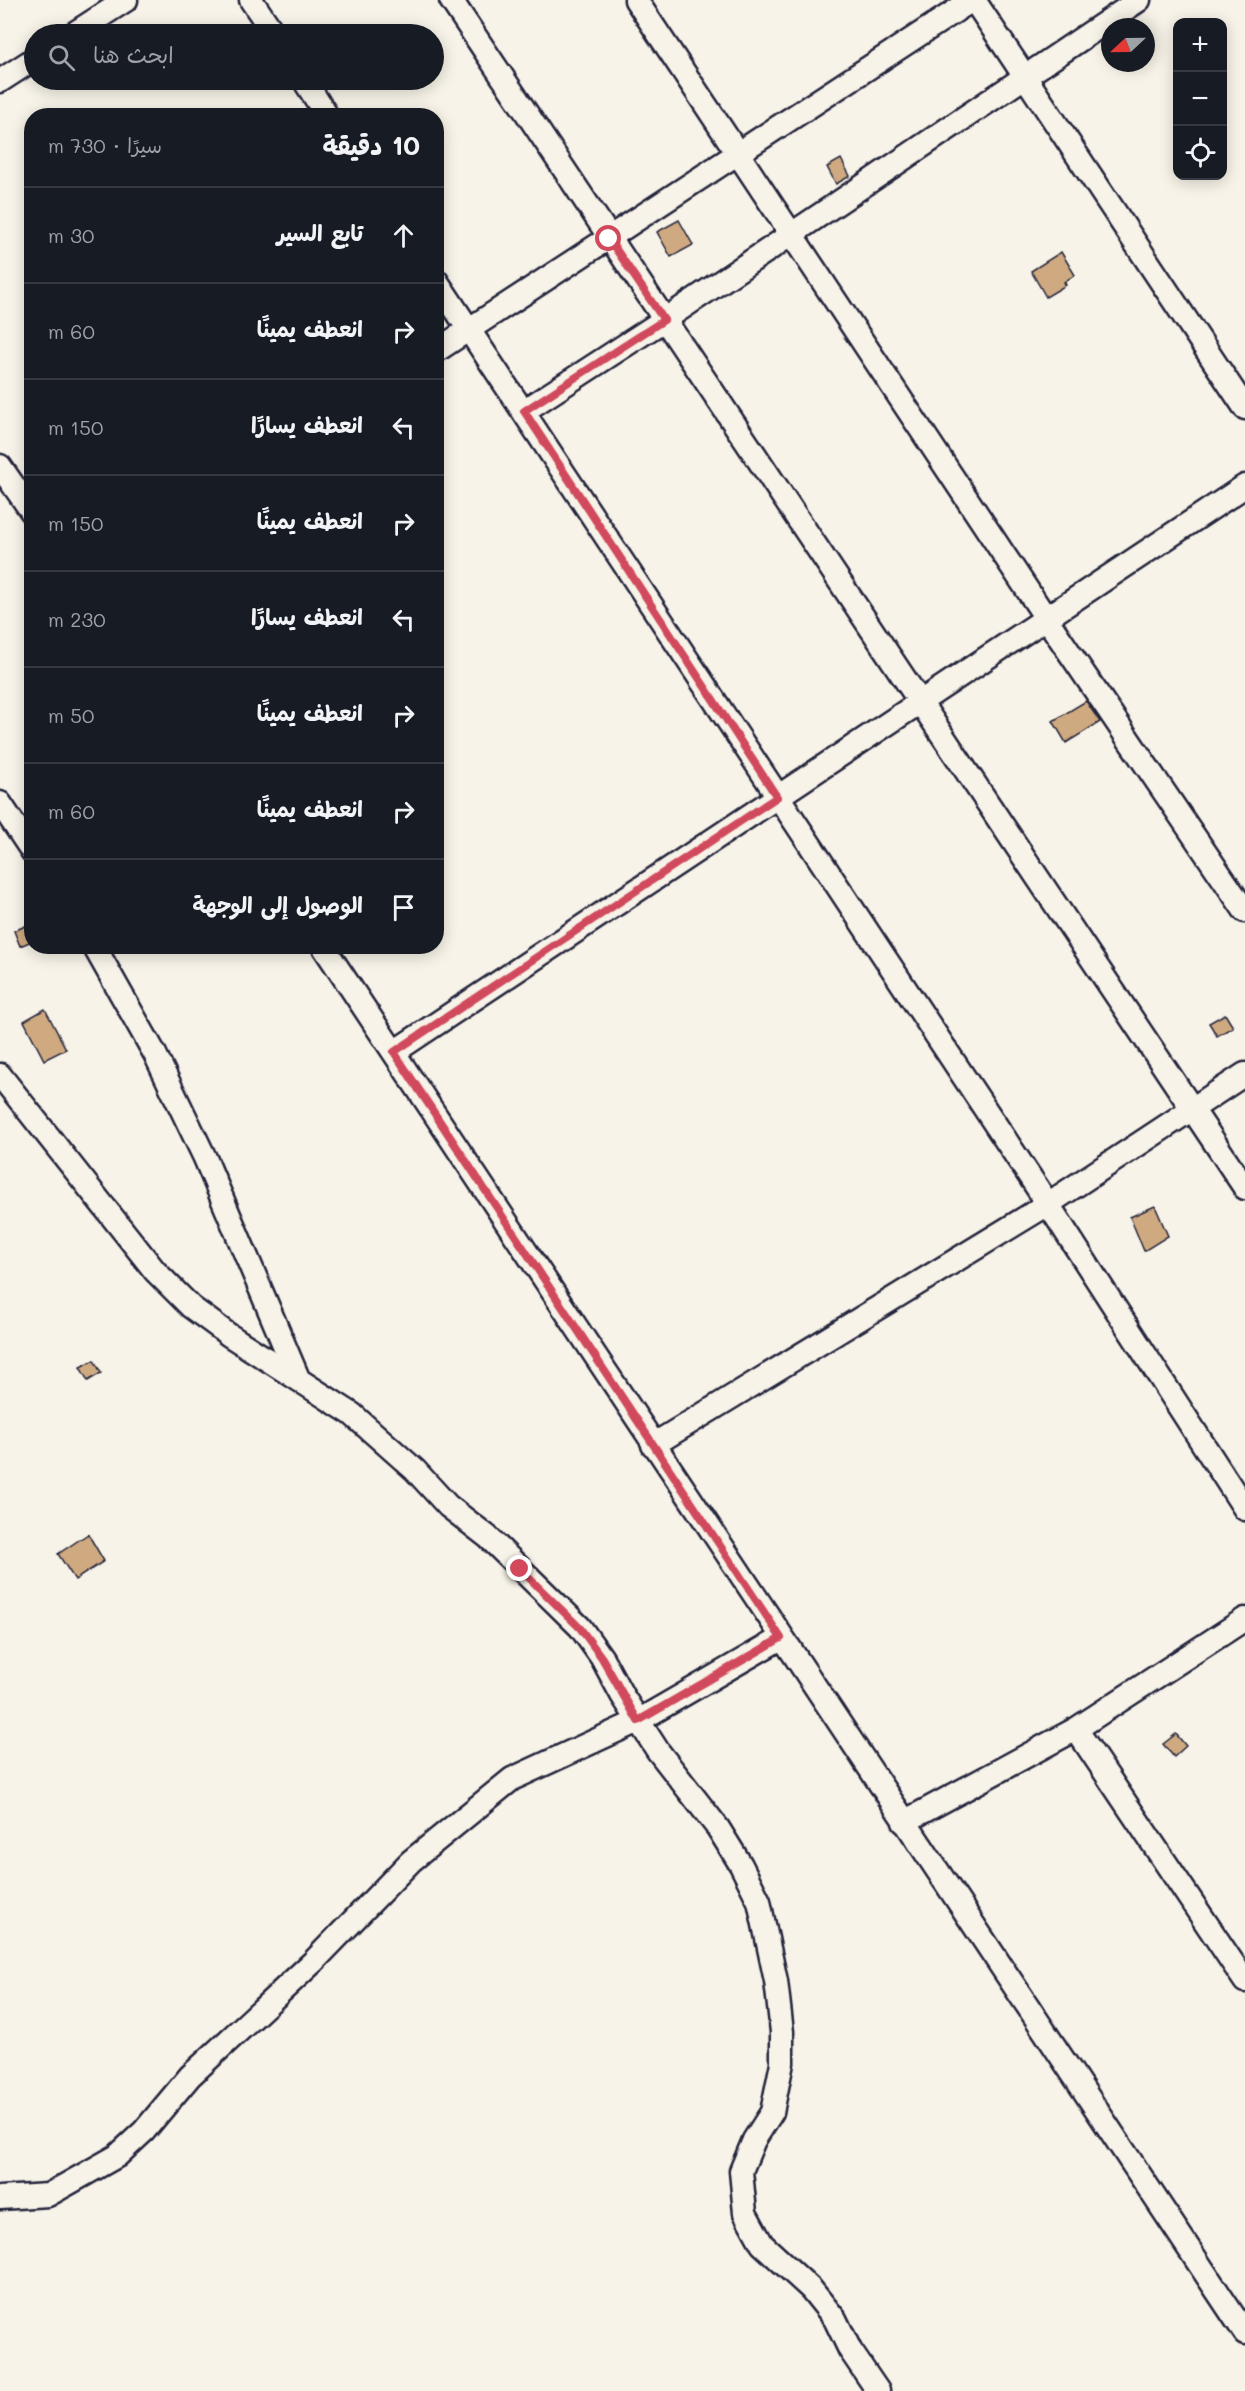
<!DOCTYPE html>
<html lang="ar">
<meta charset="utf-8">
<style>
:root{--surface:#171b24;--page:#242831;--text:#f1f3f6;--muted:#9ea1a6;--line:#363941}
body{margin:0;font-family:Mali,"Playpen Sans Arabic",sans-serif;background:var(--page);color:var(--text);direction:rtl}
.controls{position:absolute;right:18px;top:18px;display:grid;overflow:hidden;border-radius:12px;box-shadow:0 3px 15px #0003}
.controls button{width:54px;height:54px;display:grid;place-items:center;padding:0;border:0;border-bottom:2px solid var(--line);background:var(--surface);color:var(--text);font:30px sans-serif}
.compass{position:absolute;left:1101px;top:18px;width:54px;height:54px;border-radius:50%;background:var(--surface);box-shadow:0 3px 15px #0003;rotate:248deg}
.stop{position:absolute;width:18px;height:18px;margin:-14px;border:4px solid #d1495b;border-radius:50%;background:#fff}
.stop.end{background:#d1495b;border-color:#fff;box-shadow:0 2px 6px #0008}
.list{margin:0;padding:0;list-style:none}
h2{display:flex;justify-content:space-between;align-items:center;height:78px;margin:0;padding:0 24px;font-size:26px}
h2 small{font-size:20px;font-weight:400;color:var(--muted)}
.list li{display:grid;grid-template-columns:39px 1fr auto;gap:18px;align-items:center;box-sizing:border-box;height:96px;padding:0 24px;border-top:2px solid var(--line)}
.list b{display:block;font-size:22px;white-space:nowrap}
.list em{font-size:20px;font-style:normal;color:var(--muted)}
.icon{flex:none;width:33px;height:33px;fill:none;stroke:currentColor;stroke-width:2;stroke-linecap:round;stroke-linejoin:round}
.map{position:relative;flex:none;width:1245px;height:2391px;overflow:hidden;direction:ltr}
.search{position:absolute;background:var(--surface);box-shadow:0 3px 15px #0003;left:24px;top:24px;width:420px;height:66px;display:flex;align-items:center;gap:15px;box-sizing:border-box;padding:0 21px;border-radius:33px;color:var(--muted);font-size:22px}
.panel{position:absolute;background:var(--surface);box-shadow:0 3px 15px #0003;left:24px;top:108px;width:420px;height:846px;border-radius:24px;direction:rtl}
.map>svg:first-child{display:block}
.building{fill:#cfaa81;stroke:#22223b;stroke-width:1.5}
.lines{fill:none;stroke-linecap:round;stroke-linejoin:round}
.minor-casing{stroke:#22223b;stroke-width:27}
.minor{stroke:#f7f3e8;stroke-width:22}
.route{stroke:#d1495b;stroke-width:8}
</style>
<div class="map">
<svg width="1245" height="2391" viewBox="0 0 1245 2391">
<rect width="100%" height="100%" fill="#f7f3e8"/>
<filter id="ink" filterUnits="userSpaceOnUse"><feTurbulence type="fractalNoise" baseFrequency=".0167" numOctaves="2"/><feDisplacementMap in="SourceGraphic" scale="12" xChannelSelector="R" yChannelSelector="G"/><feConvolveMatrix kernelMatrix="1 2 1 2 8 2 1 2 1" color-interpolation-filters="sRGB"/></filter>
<g filter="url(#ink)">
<!-- building -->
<path class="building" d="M841 159 850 176 836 184 827 167Z
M679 220 693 245 671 257 657 232Z
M1061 252 1075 275 1064 282 1066 285 1046 297 1031 271Z
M1086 701 1100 722 1066 743 1053 721Z
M32 923V941L20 946 14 931Z
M45 1009 66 1049 44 1060 24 1021Z
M1225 1014 1233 1027 1217 1036 1209 1023Z
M1155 1206 1168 1236 1144 1251 1130 1217Z
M94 1360 101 1373 88 1381 80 1367Z
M88 1534 104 1561 75 1580 58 1554Z
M1176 1734 1186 1746 1174 1757 1163 1744Z"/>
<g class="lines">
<!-- minor casing -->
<g class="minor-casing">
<path id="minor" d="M251 0 274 34
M451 0 1245 1188
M636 0 1046 618 1245 911
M974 0 1245 408
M73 34 126 0
M304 80 327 116
M0 81 34 59
M436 280 1048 1204 1245 1509
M436 351 972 0
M524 411 664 320 1139 0
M0 466 32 512
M0 803 32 851
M94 946 155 1054 205 1158 298 1378
M323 946 1245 2333
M394 1052 1245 486
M0 1075 155 1271 191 1307 229 1335 352 1414 415 1470 448 1506 488 1537 580 1627 602 1658 622 1695 658 1751 718 1828 741 1865 759 1901 776 1981 782 2032V2063L772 2112 754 2140 741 2171 745 2213 762 2244 811 2289 835 2319 850 2350 878 2391
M653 1445 1048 1204 1245 1074
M1076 1729 1245 1981
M904 1822 1076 1729 1245 1619
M0 2198 48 2195 117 2156 144 2131 190 2076 313 1962 411 1861 512 1779 638 1721 781 1638"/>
</g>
<!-- minor -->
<use href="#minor" class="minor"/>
</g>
</g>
<g class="lines" filter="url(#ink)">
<!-- route -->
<path class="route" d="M520 1569 580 1628 602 1658 638 1721 781 1638 394 1052 777 797 524 411 664 320 609 239"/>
</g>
</svg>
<div class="controls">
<button>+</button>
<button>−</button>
<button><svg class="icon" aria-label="locate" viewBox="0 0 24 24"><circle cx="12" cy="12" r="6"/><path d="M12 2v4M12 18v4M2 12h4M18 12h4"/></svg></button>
</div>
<svg class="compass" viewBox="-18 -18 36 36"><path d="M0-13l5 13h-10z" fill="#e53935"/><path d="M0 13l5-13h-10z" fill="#9ea1a6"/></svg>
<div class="stop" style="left:609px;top:239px"></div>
<div class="stop end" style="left:520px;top:1569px"></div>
<div class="search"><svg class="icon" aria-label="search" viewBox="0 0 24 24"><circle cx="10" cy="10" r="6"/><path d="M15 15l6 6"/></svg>ابحث هنا</div>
<section class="panel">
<h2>10 دقيقة<small>سيرًا · 730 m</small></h2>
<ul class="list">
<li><svg class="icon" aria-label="ahead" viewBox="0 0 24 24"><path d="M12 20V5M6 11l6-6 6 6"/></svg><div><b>تابع السير</b></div><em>30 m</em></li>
<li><svg class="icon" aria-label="right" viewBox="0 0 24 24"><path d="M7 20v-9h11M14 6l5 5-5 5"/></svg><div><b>انعطف يمينًا</b></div><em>60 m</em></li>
<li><svg class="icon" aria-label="left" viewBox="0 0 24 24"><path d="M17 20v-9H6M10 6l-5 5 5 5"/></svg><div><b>انعطف يسارًا</b></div><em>150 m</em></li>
<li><svg class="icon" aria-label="right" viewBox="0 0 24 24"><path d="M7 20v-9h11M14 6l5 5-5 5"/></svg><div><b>انعطف يمينًا</b></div><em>150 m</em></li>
<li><svg class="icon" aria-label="left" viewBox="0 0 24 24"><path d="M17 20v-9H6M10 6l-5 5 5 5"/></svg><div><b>انعطف يسارًا</b></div><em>230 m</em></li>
<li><svg class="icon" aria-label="right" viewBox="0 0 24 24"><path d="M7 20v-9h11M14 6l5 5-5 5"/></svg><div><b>انعطف يمينًا</b></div><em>50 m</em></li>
<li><svg class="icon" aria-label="right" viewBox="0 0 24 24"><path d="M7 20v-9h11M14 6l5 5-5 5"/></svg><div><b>انعطف يمينًا</b></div><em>60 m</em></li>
<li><svg class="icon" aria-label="arrive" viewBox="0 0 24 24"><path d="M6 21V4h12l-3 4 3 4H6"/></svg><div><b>الوصول إلى الوجهة</b></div></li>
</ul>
</section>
</div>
